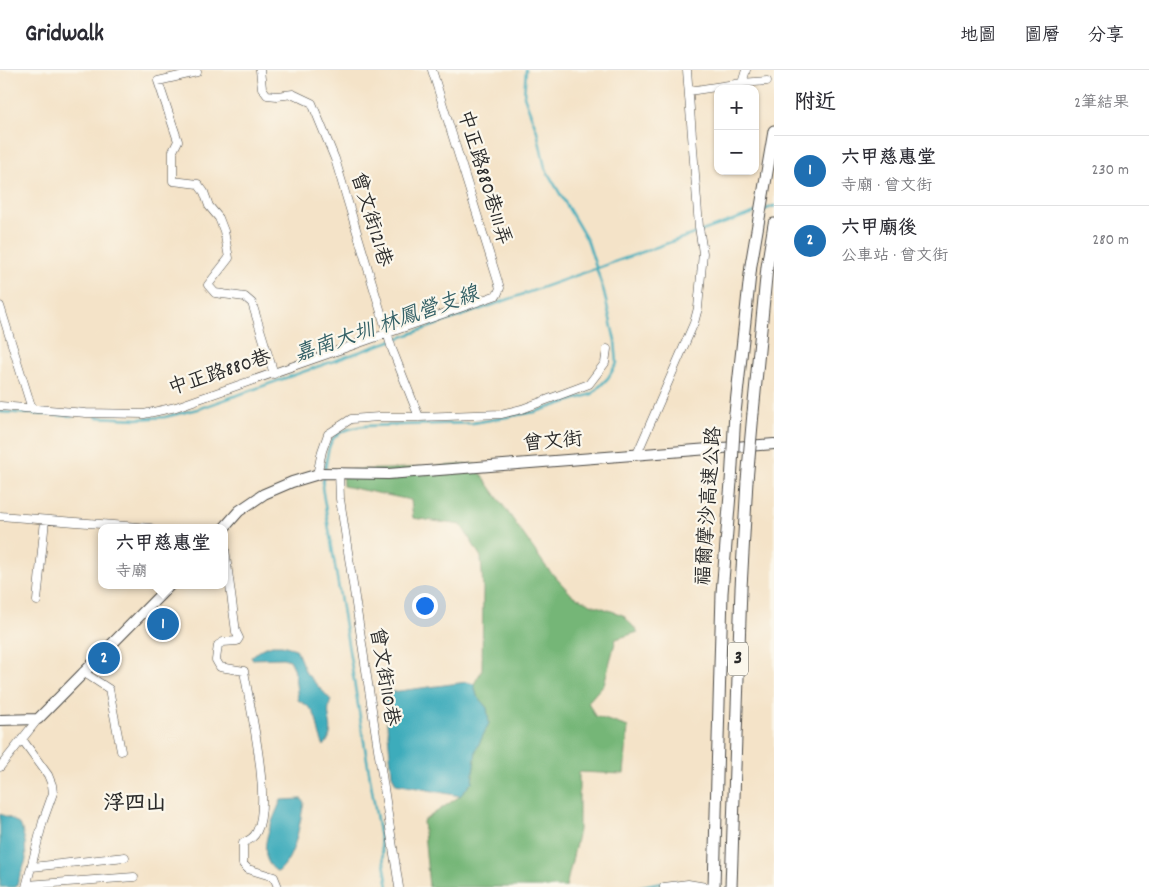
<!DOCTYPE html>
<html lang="zh-TW">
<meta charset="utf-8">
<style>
:root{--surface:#fff;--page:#f7f7f7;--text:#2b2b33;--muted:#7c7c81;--line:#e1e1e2;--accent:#1f6fb2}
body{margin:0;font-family:Dekko,"LXGW WenKai TC",sans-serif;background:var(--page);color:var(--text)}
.controls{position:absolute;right:15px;top:15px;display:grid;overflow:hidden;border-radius:10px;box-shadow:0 1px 4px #0004}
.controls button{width:45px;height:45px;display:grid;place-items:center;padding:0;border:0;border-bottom:1px solid var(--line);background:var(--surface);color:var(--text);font:25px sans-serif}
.you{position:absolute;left:424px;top:535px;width:18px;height:18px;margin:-12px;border:4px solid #fff;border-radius:50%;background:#1a73e8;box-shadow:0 0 0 8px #1a73e833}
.badge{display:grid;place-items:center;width:32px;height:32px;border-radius:50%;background:var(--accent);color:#fff;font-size:16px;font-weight:700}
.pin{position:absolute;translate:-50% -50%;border:2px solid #fff;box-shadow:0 1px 5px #0006}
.popup{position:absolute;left:98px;top:454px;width:130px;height:65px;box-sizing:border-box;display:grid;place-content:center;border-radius:10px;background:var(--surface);filter:drop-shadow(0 1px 4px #0005);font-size:16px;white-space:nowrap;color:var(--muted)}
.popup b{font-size:19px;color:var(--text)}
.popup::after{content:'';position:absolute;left:50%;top:100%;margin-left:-10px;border:10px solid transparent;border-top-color:var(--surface)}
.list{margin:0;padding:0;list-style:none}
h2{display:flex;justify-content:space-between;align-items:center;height:65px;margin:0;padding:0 20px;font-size:21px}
h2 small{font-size:16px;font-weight:400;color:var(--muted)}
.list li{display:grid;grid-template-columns:32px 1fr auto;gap:15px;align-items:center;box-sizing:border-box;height:70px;padding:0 20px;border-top:1px solid var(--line)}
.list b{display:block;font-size:19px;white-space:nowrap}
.list p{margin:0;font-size:16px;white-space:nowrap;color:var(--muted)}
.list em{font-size:16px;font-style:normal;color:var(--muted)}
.map{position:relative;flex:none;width:774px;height:817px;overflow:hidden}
header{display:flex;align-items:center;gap:30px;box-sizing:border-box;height:70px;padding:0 25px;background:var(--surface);border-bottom:1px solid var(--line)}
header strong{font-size:24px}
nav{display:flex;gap:28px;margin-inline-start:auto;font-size:18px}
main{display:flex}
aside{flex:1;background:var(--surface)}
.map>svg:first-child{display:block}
.forest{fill:#75b677;stroke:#507051}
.water{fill:#3dacbb;stroke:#346c73}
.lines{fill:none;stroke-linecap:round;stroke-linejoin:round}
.stream{stroke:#3dacbb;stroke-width:2.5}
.minor-casing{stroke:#494743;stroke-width:9}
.major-casing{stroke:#494743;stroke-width:12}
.highway-casing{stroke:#494743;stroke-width:13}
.minor{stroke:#fff;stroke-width:8}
.major{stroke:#fff;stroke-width:10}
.highway{stroke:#fff;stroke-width:11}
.highway-bridge-casing{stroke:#494743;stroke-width:13;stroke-linecap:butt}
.highway-bridge{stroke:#fff;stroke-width:11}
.labels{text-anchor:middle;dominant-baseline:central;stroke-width:4.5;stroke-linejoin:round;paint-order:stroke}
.shield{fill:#fbf7ec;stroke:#696865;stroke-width:1}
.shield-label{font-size:19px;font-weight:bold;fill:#2b2b2b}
.street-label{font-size:20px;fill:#2b2b2b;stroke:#fbf7ec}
.water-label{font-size:21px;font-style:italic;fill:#325f65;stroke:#fbf7ec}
.neighbourhood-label{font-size:21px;font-weight:bold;fill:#2b2b2b;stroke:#fbf7ec}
</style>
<header>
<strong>Gridwalk</strong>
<nav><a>地圖</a><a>圖層</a><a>分享</a></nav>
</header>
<main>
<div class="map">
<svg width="774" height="817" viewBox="0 0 774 817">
<rect width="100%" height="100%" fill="#fbf7ec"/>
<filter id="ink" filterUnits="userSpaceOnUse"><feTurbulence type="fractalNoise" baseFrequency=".02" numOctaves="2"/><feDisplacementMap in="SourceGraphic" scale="10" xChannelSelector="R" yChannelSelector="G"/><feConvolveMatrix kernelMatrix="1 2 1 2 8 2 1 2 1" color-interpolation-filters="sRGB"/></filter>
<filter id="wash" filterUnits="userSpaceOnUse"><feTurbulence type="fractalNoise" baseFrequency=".0096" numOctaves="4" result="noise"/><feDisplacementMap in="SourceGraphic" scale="20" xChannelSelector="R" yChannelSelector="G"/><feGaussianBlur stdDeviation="1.12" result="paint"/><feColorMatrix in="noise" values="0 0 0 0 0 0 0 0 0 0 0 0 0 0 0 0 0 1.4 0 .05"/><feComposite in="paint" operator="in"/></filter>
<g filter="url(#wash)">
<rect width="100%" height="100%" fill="#f4e3c8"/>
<!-- forest -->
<path class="forest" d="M474 394 547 498 572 525 591 534 623 545 638 562 616 569 604 614 588 632 595 646 628 657 624 704 579 702V760L566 817H429L423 751 460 726 472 712 476 680 489 653 487 638 477 626 474 614 482 600 483 519 481 487 461 455 413 448 411 430 343 416 342 400 389 399Z"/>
<!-- water -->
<path class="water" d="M272 575H282L296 579 306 603 331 630C323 650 339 657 324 676 313 654 323 643 298 630L294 598 290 590 283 588 252 589 251 587 261 579Z
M467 612 474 614 477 626 487 638 489 653 476 680 472 712 460 726 396 714 392 705 384 623Z
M302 729 304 733C299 755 296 787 278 802 252 787 273 751 281 730Z
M0 744 12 749 21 756 25 771 26 790 16 817H0Z"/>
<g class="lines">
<!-- stream -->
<path class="stream" d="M764 140 774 136
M0 342 73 346
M96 347 137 349 165 347 198 339 756 142
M325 401C329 370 330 361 364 356L473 353 535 342 592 324 608 308 617 293 615 271 604 222 588 172 545 98 537 61 524 26 526 0
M324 407 322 417 388 817
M638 817 657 813 678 812"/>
</g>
</g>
<g filter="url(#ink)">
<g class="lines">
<!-- minor casing -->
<g class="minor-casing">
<path id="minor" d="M260 0 262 18 267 25 277 26 293 24 312 33 335 89 392 279 419 347
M197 2 158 11 178 71 173 81V111L198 114 204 122 209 136 219 148 224 161 229 188 208 215 215 223 245 227 252 233 274 304
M742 13 746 0
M689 21 742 13 767 11
M0 236 32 339
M0 336 86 343 144 344 176 337 497 225 500 218 432 0
M637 384 694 253 698 238 703 183 699 157 687 0
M339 402 340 429 399 817
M317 405 322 381 328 364 351 349 379 347H419L501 344 522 339 589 314 605 293 607 279
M0 446 151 458
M224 471 236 562 239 568 237 571 223 572 218 575 216 590 220 597 244 601C250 636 272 732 257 761 254 768 249 770 243 773V794L248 799 274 807 278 817
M37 531 45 450
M83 602 109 619 121 681
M22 669 48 705 52 715 53 723 43 751 26 817
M0 697 38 649
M32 797 125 787
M27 815 134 807
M664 817 688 814 706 817"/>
</g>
<!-- major casing -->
<g class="major-casing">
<path id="major" d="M224 458 239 441 264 424 292 412 322 403 388 404 774 374
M0 650 38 649 170 515"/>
</g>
<!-- highway casing -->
<g class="highway-casing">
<path id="highway" d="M735 343 751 195 774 61
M753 343 767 197 774 154
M714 817 722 523 731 412
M731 817 741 518 747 411"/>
</g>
<!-- minor -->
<use href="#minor" class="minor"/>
<!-- major -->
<use href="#major" class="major"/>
<!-- highway -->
<use href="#highway" class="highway"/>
<!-- highway-bridge casing -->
<g class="highway-bridge-casing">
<path id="highway-bridge" d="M747 411 753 343
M731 412 735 343"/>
</g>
<!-- highway-bridge -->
<use href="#highway-bridge" class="highway-bridge"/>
</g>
</g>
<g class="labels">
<!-- shield labels -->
<rect class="shield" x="728" y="572.5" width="20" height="33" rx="4"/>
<g class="shield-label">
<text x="738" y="589">3</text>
</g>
<!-- street labels -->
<g class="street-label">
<text transform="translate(483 108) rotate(73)">中正路880巷111弄</text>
<text transform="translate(370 150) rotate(73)">曾文街121巷</text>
<text transform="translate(220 304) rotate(-18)">中正路880巷</text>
<text transform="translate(553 373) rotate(-5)">曾文街</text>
<text transform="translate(710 436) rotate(-86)">福爾摩沙高速公路</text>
<text transform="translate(383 607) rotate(81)">曾文街110巷</text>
</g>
<!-- water labels -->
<g class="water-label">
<text transform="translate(387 256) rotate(-19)">嘉南大圳 林鳳營支線</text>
</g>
<!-- neighbourhood labels -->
<g class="neighbourhood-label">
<text x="135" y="735">浮四山</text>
</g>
</g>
</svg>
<div class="controls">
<button>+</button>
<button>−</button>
</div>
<div class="you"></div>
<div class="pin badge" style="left:163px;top:554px">1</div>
<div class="popup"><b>六甲慈惠堂</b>寺廟</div>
<div class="pin badge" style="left:104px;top:588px">2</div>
</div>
<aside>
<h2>附近<small>2筆結果</small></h2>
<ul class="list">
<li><span class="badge">1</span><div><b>六甲慈惠堂</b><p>寺廟 · 曾文街</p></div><em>230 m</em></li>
<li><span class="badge">2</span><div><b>六甲廟後</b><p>公車站 · 曾文街</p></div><em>280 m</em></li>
</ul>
</aside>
</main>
